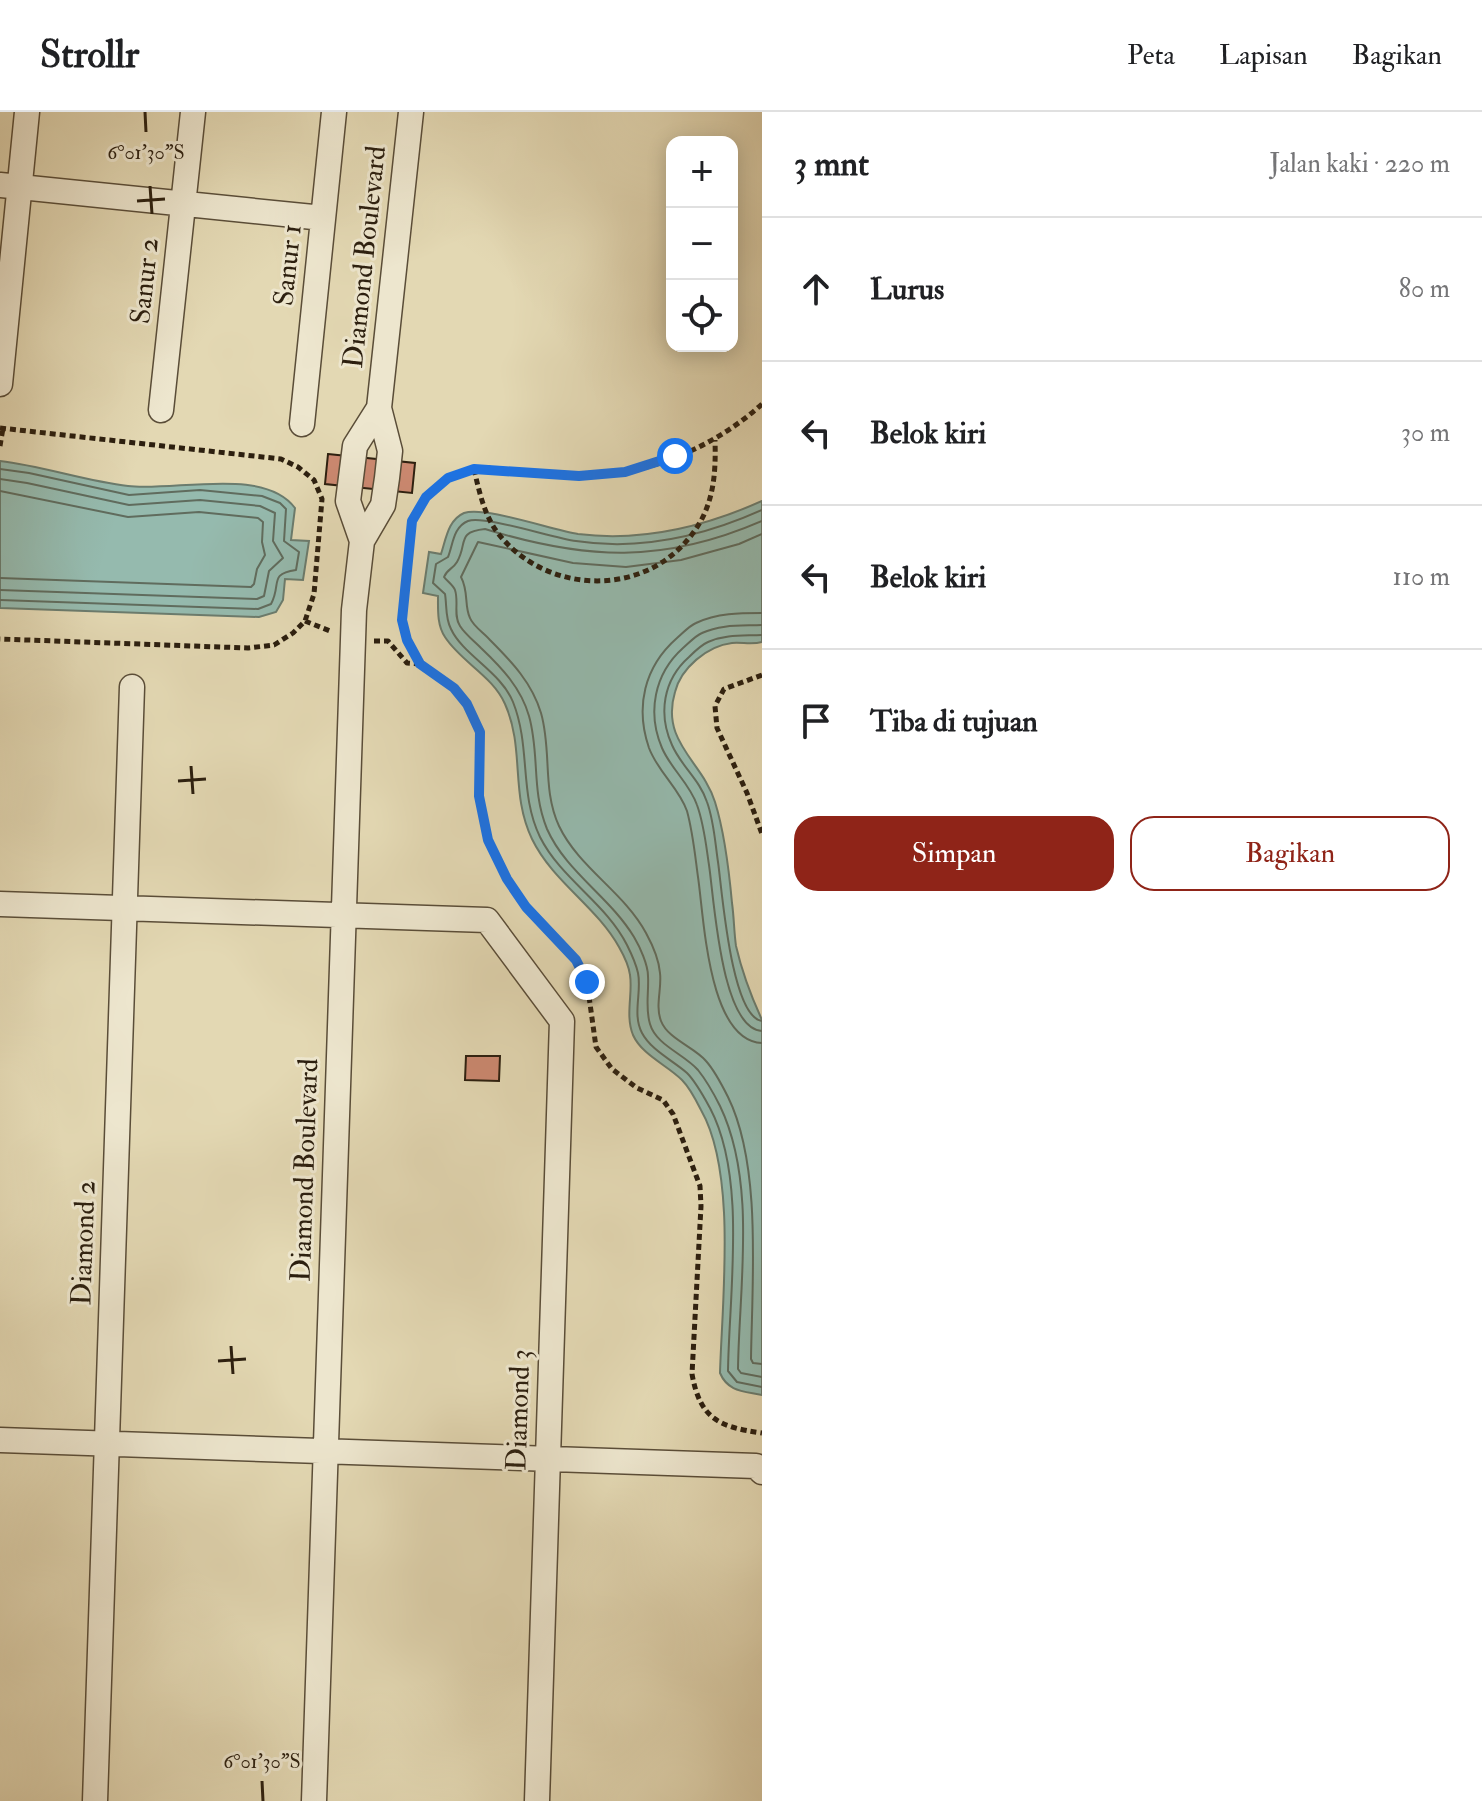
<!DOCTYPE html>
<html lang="id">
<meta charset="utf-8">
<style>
:root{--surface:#fff;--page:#f6f6f6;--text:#202124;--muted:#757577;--line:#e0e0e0;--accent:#8f2418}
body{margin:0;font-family:"IM FELL Double Pica",serif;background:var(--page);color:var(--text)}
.controls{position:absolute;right:24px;top:24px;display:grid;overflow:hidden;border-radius:16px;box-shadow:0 4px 20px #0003}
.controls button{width:72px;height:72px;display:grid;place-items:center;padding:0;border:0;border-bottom:2px solid var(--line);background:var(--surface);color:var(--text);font:40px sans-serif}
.stop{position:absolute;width:24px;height:24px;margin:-18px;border:6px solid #1a73e8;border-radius:50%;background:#fff}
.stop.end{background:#1a73e8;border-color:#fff;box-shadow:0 2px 8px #0008}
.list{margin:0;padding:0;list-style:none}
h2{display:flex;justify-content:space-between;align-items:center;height:104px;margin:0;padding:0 32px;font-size:34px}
h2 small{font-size:26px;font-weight:400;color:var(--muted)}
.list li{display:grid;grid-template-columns:52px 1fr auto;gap:24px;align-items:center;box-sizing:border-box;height:144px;padding:0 32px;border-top:2px solid var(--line)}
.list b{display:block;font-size:30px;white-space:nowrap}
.list em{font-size:26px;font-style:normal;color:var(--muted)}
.actions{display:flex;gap:16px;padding:24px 32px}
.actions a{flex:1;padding:18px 0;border:2px solid var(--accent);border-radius:24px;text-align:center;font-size:28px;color:var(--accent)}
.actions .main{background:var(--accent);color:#fff}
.icon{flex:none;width:44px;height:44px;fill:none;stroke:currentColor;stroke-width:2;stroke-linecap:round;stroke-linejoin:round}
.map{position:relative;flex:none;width:762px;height:1689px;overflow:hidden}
header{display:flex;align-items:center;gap:48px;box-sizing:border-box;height:112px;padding:0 40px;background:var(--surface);border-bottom:2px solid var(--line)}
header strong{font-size:38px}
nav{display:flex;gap:44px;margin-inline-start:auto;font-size:28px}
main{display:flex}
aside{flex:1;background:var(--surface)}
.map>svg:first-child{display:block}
.water{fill:#95baae;stroke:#6b7c6e;stroke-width:2}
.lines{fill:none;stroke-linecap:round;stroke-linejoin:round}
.shore{stroke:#606c5e;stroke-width:2}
.building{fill:#cc8971;stroke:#2c1f0f;stroke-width:2}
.minor-casing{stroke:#5a4d38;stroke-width:27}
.path{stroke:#2c1f0f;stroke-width:5;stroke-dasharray:6 4;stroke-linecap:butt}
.minor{stroke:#ede6ce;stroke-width:24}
.route{stroke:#1a73e8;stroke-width:10}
.ticks{fill:none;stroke:#2c1f0f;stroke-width:3}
.labels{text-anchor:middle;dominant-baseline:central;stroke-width:6;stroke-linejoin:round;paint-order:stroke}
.street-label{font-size:28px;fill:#2c1f0f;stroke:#ede6ce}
.ticks-label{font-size:20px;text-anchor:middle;fill:#2c1f0f;stroke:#ede6ce;stroke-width:6;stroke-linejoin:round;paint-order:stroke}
</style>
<header>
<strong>Strollr</strong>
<nav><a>Peta</a><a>Lapisan</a><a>Bagikan</a></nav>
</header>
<main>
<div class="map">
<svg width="762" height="1689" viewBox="0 0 762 1689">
<rect width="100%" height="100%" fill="#e3d8b3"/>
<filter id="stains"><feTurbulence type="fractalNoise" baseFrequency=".0025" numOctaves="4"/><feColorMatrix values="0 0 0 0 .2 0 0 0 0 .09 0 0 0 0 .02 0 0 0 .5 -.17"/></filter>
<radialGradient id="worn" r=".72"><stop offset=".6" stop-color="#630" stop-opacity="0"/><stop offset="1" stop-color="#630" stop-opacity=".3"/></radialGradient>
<!-- water -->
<path class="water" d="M0 349C43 354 85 369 128 374 173 380 264 354 295 396L291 428 309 429 303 468 285 467 283 488 276 500 259 505 0 496Z
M762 389V530C752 533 742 530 732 531 707 534 681 556 675 580 660 630 703 650 715 690 725 722 729 758 732 791 734 805 734 820 736 834 742 860 751 884 762 908V1283C744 1279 728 1280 720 1261 722 1189 737 1061 701 998 696 988 690 976 682 968 667 953 642 943 633 923 625 903 633 882 630 863 629 855 623 842 619 835 596 794 553 770 532 727 510 681 525 637 505 592 493 564 461 550 445 525 437 513 438 498 438 484L423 481 429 440 441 442C446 427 448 408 464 401 485 394 552 418 578 422 642 430 704 415 762 389Z"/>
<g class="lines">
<!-- shore -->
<path class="shore" d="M0 357 29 361 129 383 200 378 262 384 280 391 286 397 284 429 299 440 296 458C268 462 282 472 271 492L258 497 0 488
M0 367 27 371 129 393 200 388 260 394 275 401 273 429 283 446 269 459 264 484 257 487 0 478
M0 379 128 405 199 400 258 406 263 410 262 430 265 443 257 457 254 472 251 475 0 466
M762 398C704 424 640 439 576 429 553 426 484 403 468 409 453 415 453 433 448 445L436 452 433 471 445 482C447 494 445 506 451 517 463 543 501 560 513 590 531 635 519 682 540 725 561 767 606 791 627 833 631 841 636 852 638 861 642 880 632 902 642 921 651 938 672 948 687 961 696 970 704 985 710 996 747 1066 729 1181 728 1259L737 1270 762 1275
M762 409C663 452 586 448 485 417 456 420 468 431 457 450 453 457 447 457 444 465 447 469 453 473 455 478 459 490 453 503 460 514 465 522 474 529 481 536 502 556 521 576 529 604 540 643 531 678 547 717 566 760 610 785 634 825 640 835 648 853 648 864 649 881 645 896 650 912 656 933 684 942 698 958 706 968 714 982 720 994 757 1071 739 1175 738 1257L741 1261 762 1265
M762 422 739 432 681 448 626 455 573 451 478 430 461 465C469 480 464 494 470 506 473 514 484 521 490 528 512 550 532 571 541 601 552 639 542 677 559 714 579 756 624 780 646 821 652 832 659 848 660 861 662 877 655 893 661 909 668 927 694 935 706 949 715 959 722 973 728 985 762 1054 752 1169 751 1247L753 1251 762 1252
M762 501C740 501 717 501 696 511 689 514 683 521 677 526 644 555 635 595 649 636 658 660 679 676 687 699 693 721 695 743 698 765 704 805 708 929 762 931
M762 513C742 514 721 512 702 521 695 524 689 531 683 536 654 562 647 601 662 636 671 657 690 672 697 693 704 712 706 733 709 753 714 786 721 917 762 919
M762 523C743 524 726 522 708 530 701 533 695 539 689 545 663 568 658 602 672 633 681 654 700 668 707 690 714 709 715 730 718 750 722 777 731 905 762 909"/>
</g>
<!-- building -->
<path class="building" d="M328 342 415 351 412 381 325 372Z
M466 944H500L499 969 465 968Z"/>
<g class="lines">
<!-- minor casing -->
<g class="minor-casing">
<path id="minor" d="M0 73 323 106
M0 272 27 0
M161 298 193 0
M302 312 334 0
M362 429 348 389 355 334 379 296
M0 792 487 808 562 909 537 1689
M0 1328 756 1354 762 1360
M95 1689 132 575
M314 1689 354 498 362 429 383 393 387 366 390 339 379 296 411 0"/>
</g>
<!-- path -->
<path class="path" d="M762 292C725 326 674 351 625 360 580 369 532 361 488 356L474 357 448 366 426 385 412 409 402 508 407 528 420 552 454 576 467 592 480 620 479 684 488 728 507 767 526 795 576 848 587 870 596 935 612 957 637 976 663 988 673 1002 700 1074 701 1094 692 1262C700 1307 719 1315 762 1321
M0 316 281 347 298 355 314 368 322 387 314 482 305 509 293 521 274 533 248 536 0 527
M0 334 3 316
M474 357C479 379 484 402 497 420 545 483 645 487 693 421 714 393 716 361 715 328
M305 509 330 519
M374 529H388L407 551 420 552
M762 563 724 577 715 594 717 616 747 681 762 722"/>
<!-- minor -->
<use href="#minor" class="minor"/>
</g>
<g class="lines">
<!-- route -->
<path class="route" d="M587 870 576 848 526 795 507 767 488 728 479 684 480 620 467 592 454 576 420 552 407 528 402 508 412 409 426 385 448 366 474 357 579 364 625 360 675 344"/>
</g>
<!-- ticks -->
<path class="ticks" d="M145 0 146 20M150 74 152 102M137 89 165 87M191 654 193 682M178 669 206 667M231 1234 233 1262M218 1249 246 1247M262 1669 263 1689"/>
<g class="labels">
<!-- street labels -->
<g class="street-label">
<text transform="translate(365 145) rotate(-84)">Diamond Boulevard</text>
<text transform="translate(288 153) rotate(-84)">Sanur 1</text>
<text transform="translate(145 169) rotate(-84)">Sanur 2</text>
<text transform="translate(305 1058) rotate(-88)">Diamond Boulevard</text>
<text transform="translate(84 1131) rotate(-88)">Diamond 2</text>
<text transform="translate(519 1298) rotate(-88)">Diamond 3</text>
</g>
</g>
<g class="ticks-label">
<text x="146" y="47">6°01'30"S</text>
<text x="262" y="1656">6°01'30"S</text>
</g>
<rect width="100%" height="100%" filter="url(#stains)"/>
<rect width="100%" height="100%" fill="url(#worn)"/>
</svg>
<div class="controls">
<button>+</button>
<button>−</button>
<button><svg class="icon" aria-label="locate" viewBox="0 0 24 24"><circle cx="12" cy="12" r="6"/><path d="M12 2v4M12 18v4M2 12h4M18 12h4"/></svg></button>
</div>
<div class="stop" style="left:675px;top:344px"></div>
<div class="stop end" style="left:587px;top:870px"></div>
</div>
<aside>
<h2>3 mnt<small>Jalan kaki · 220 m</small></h2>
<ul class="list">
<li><svg class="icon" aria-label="ahead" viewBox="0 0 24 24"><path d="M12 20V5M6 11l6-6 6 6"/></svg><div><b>Lurus</b></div><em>80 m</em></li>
<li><svg class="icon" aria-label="left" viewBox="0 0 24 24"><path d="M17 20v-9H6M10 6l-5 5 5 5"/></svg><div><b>Belok kiri</b></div><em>30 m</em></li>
<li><svg class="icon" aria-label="left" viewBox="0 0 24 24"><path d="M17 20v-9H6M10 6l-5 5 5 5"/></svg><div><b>Belok kiri</b></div><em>110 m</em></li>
<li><svg class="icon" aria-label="arrive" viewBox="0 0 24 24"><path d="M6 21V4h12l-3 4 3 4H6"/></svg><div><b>Tiba di tujuan</b></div></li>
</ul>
<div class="actions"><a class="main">Simpan</a><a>Bagikan</a></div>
</aside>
</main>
